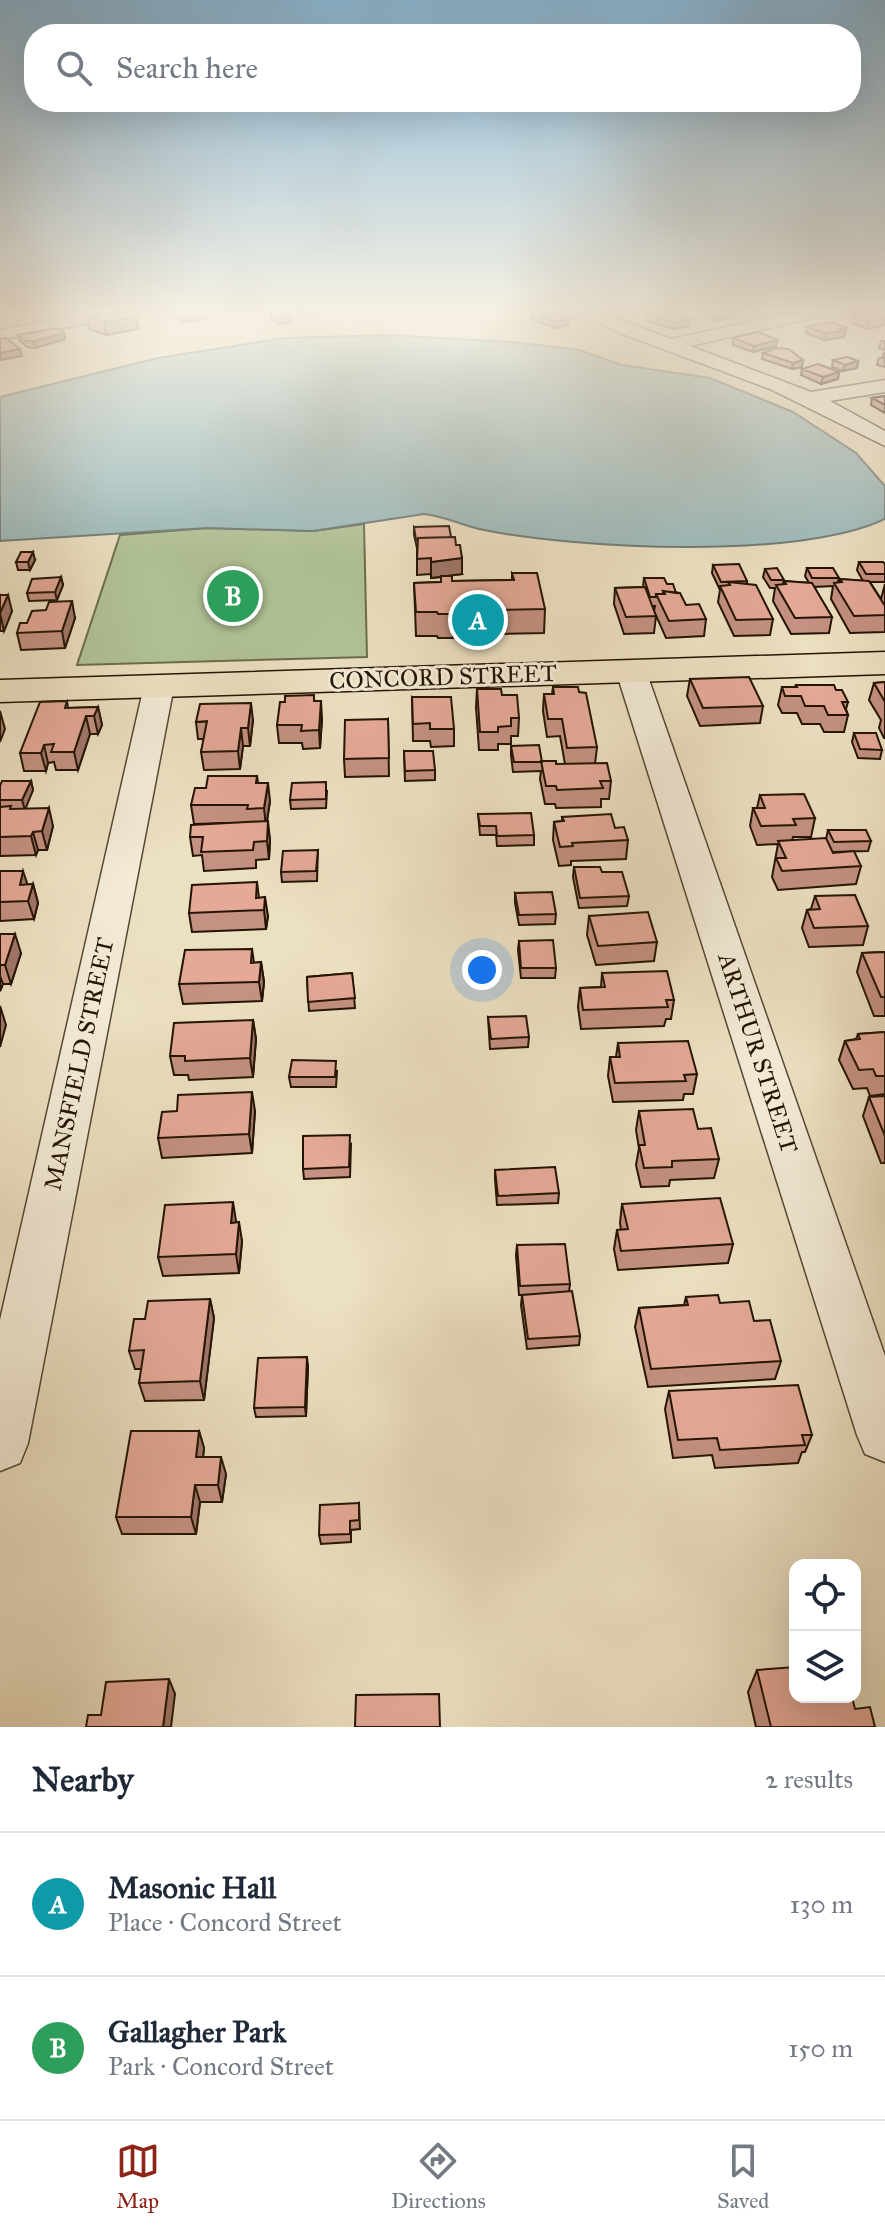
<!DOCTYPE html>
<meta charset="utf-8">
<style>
:root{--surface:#fff;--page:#f2f2f3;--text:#1f2937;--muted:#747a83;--line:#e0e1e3;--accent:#8f2418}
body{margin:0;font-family:"IM FELL Great Primer",serif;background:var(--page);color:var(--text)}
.controls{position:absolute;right:24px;bottom:24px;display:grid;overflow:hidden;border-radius:16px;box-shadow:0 8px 32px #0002}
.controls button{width:72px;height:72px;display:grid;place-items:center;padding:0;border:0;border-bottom:2px solid var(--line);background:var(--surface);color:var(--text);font:40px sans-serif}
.you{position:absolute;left:482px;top:970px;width:28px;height:28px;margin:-20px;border:6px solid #fff;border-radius:50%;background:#1a73e8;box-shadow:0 0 0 12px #1a73e833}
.badge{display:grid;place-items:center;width:52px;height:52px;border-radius:50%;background:var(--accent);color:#fff;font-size:26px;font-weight:700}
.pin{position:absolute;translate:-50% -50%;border:4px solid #fff;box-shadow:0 2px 8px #0006}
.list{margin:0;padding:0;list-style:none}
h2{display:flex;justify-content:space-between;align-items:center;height:104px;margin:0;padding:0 32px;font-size:34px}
h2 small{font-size:26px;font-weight:400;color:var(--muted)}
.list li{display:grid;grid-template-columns:52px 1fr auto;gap:24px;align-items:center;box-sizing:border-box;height:144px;padding:0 32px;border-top:2px solid var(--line)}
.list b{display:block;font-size:30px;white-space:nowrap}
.list p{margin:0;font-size:26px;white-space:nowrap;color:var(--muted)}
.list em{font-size:26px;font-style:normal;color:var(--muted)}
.icon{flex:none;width:44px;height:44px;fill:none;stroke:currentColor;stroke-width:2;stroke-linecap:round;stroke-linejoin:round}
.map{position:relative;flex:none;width:885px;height:1727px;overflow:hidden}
.search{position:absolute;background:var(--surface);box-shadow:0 8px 32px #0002;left:24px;right:24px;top:24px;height:88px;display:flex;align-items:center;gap:20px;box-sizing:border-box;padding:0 28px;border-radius:32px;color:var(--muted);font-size:30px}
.sheet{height:392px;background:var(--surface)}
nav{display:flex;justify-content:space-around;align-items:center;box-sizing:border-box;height:112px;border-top:2px solid var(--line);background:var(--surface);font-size:22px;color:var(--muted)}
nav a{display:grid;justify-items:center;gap:4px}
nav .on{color:var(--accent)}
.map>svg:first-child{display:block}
.green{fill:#b1c398;stroke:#6a6c4e;stroke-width:2}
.water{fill:#9cbbbd;stroke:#6c7873;stroke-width:2}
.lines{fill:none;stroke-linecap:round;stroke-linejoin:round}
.minor-casing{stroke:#564733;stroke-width:3}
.major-casing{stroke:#241403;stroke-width:3}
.minor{fill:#f3ebd7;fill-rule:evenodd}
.major{fill:#ece0c2;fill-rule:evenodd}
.wall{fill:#c49182;stroke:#241403;stroke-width:2}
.shaded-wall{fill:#a0766a;stroke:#241403;stroke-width:2}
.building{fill:#e4a997;stroke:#241403;stroke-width:2}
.labels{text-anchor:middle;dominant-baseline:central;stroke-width:6;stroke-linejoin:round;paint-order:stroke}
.street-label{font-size:24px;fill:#241403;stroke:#f3ebd7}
</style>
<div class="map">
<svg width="885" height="1727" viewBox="0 0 885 1727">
<rect width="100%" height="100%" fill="#ece0c2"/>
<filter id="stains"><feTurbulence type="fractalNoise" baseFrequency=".0025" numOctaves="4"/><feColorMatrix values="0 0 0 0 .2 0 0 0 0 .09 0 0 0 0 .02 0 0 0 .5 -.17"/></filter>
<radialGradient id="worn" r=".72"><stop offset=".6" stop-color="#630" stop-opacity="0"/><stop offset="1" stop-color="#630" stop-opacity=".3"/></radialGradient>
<!-- green -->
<path class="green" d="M364 524 367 657 77 665 120 535 207 528 313 531Z"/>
<!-- water -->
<path class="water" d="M389 335 512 342 579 350 622 365 710 378 793 412 856 453 885 486V519C801 560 576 549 484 530 463 526 445 516 424 514L313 531 207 528 0 541V397L158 358 285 338Z"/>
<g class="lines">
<!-- minor casing -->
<g class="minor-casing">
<path id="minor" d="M81 314H118L110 319 0 340V330Z
M581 314H605L671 339 784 314H817L809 319 690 346 811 392 885 380V392L830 401 885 431V446L770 389 620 333Z
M631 662 641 665 646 671 885 1356V1462L865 1454 857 1435 616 671 621 665Z
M159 677 170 680 174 686 28 1443 20 1463 0 1471V1320L144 686 148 680Z"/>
</g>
<!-- major casing -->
<g class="major-casing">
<path id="major" d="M885 652V674L0 702V680Z"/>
</g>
<!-- minor -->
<use href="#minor" class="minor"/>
<!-- major -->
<use href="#major" class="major"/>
</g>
<!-- wall -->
<path class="wall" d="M173 314H207L208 318 183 322Z
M271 314H289L290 315 291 322 279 324 271 319Z
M532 314H559L568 325 555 328 531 319Z
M648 314 689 319 688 326 674 329 647 321Z
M704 314H736V316L716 321 704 316Z
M883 314 868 329 852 323 853 316Z
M88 317H136L138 329 106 335 90 329Z
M807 327 847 328 844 337 824 340 806 333Z
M64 333 65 339 35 348 27 347 20 341 18 335Z
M733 338 776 346 753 352 733 345Z
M881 341H885V350L879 348Z
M884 352 885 367 877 365 878 359 883 357Z
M763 353 803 360 802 367 792 369 762 359Z
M833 360 858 361 857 368 843 371 832 367Z
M802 369 839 372 838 379 821 384 801 375Z
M885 396V413L871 405 872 398Z
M414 527 462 574 444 576 452 581 512 580V573L545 609 544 633 453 635V638H438L437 636H416L414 583 441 582V577L431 578V574L417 575V548L414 535Z
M35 560 30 570H18L16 562Z
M859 562 885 564V582H870L881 599 885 584V632L850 633 831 599 833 586 814 587 832 617 829 633 791 634 773 601 775 588H770L763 577 765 569 784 580 783 584 784 581 809 583 805 576 807 568 839 578 838 582H839L840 579 863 581 857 570Z
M713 565 747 581V584L773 619 770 635 734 636 718 602 720 590 712 573Z
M61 577 63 585 57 600 29 601 27 593Z
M644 578 667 584 676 593 686 605 706 619 704 636 666 638 654 611 655 606H652L656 616 654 633 624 634 614 604 615 588 643 587Z
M0 595 12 611 4 631H0Z
M75 618 65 648 21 650 17 633 27 623Z
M690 679 763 706 760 723 700 726 687 696Z
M885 682V738H884L879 728 881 720 869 700 874 683Z
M796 685 836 690 848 702 846 709 848 715 844 732H824L820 724H802L797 713H782L778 705 782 687H795Z
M553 687 597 747 595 764 611 781 609 799H601V807L556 808 555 804H545L540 779 541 771 513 772 511 755V746L542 761 556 764H565L560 736 547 737 543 711 544 694H552Z
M477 689 502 695 519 718 518 736H511V744H498V750H479L476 707Z
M412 697 454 729V746L431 747 430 741H413Z
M67 701 68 708 98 707 102 725 98 734H90L78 770H56L54 762 48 763 46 771H24L20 753Z
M315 701 322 719 320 748 303 749 302 743H279L277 725Z
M388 719 389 776 345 777 344 759Z
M253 720 250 746H243L240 769 204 770 201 752 204 739H198L196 722Z
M854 733 882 750 880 759 858 758 852 742Z
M404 751 435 770V780L405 781Z
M257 776 258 783 270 801 267 821 270 840 269 859 256 860V868L204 871 202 855 193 856 190 837 225 823 194 824 191 805 206 788Z
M31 781 33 790 25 808 53 826 47 850H38L36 855 0 856V786Z
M327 791 326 808 291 809 290 800Z
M760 795 815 818 811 837H793L792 841 826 839 828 830 871 841 868 851 833 852 861 866 856 884 778 890 772 877 778 844 757 845 750 826 753 808H757Z
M478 814 534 835V845L497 846 496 835H480Z
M562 817 615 828 628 840 626 859 571 861V865L559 866 553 840 554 822 562 821Z
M318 850 317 881 282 882 281 872Z
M574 867 602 872 629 896 627 906 579 908 573 877Z
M0 871 27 885 33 884 38 903 34 919 0 921Z
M257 882 259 898 268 916 266 929 192 932 189 913Z
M515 893 556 914 555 924 519 925 515 903Z
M815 896 868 926 863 945 809 947 802 928 807 910 811 909Z
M589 916 657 942 654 961 596 965 587 935Z
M0 934 21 953 11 984H3L0 991Z
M519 941 556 968 555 978H521L518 950Z
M252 949 254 963 261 962 264 982 262 1001 183 1004 179 984Z
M885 952V1016H874L857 972 862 953Z
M352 973 355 1008 309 1011 307 977Z
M602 973 674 1000 671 1019H666L664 1026 581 1029 578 1007 580 988 601 987Z
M488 1017 529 1037 528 1047 490 1049Z
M253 1020 256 1039 253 1077 189 1080 188 1075H174L170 1056Z
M885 1032V1094L870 1096 867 1088 853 1089 839 1060 845 1041 856 1039 858 1034Z
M618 1043 697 1074 693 1094H684L683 1100 613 1102 608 1076 610 1057H616Z
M337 1071 336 1087H291L289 1077Z
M885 1096V1163H881L863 1116 869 1097Z
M255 1111 252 1153 162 1158 158 1138Z
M639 1111 698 1129 719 1159 714 1178 670 1180 669 1186 641 1187 636 1165 639 1148 636 1130Z
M351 1144 350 1177 304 1179 303 1169Z
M495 1170 559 1193 558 1203 497 1205 495 1179Z
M622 1204 733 1244 728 1263 618 1270 614 1249 617 1230H621L620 1223Z
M236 1222 242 1241 239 1273 163 1276 158 1257Z
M517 1245 570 1284 569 1292 580 1336 579 1345 527 1349 521 1305 522 1295H519L516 1255Z
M686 1297 720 1303 754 1321 781 1361 775 1379 648 1387 635 1327 639 1308 684 1305Z
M210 1299 214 1318 204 1400 145 1401 139 1383 142 1369H135L129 1351 145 1319Z
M308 1366 306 1416 256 1417 254 1408Z
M669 1391 812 1435 805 1452H802L798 1463 715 1468 712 1455 673 1458 665 1409Z
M199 1431 204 1448 203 1457 226 1474 222 1502H200L196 1534H122L116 1517Z
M359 1503 360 1529 351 1530V1542L321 1544 319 1535Z
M757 1670 855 1709 875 1727H756L748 1692Z"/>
<!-- shaded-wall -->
<path class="shaded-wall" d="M191 314H207L208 318 183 322 182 316Z
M717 314H736V316L716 321Z
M290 315 291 322 279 324 278 318Z
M136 317 138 329 106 335 104 322Z
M568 319V325L555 328V322Z
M689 319 688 326 674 329 675 323Z
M885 319V325L868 329 869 322Z
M847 328 844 337 824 340 825 333Z
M64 333 65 339 35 348 34 341Z
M777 340 776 346 753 352 754 346Z
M20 349 22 356 0 360V353Z
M803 360 802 367 792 369 793 363Z
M858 361 857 368 843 371 845 365Z
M839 372 838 379 821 384 823 377Z
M33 552 35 560 30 570 28 562Z
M462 558V574L431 578V562Z
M61 577 63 585 57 600 55 592Z
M8 595 12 611 4 631 0 613Z
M72 601 75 618 65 648 62 631Z
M321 701 322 719 320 748 319 730Z
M251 703 253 720 250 746 248 728Z
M98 707 102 725 98 734 94 716Z
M0 711 5 729 0 742Z
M86 716 90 734 78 770 74 752Z
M241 728 243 746 240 769 238 751Z
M44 745 48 763 46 771 41 753Z
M31 781 33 790 25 810 22 800Z
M268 783 270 801 266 827 264 808Z
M49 808 53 826 47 850 42 831Z
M268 821 270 840 269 859 267 841Z
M33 832 38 850 36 855 31 836Z
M23 871 29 889 20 885Z
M33 884 38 903 34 919 28 901Z
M265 897 268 916 266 929 264 910Z
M15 934 21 953 11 984 5 965Z
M261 962 264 982 262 1001 259 982Z
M0 976 3 984 0 991Z
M0 1006 6 1025 0 1047Z
M253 1020 256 1039 253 1077 250 1058Z
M252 1092 255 1111 252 1153 249 1134Z
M233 1202 236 1221 234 1242 231 1223Z
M239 1222 242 1241 239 1273 236 1254Z
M210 1299 214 1318 204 1400 200 1381Z
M307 1357 308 1366 306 1416 305 1407Z
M199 1431 204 1448 201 1475 196 1457Z
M221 1457 226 1474 222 1502 218 1485Z
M195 1485 200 1502 196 1534 191 1517Z
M169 1679 175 1694 171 1727H163Z"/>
<!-- building -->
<path class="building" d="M97 314H132L136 317 104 322 88 317Z
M273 314H289L290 315 278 318Z
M535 314H559L568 319 555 322Z
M648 314H674L689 319 675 323Z
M862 314H883L885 315V319L869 322 853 316Z
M830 322 847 328 841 329 846 331 825 333 807 327Z
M58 328 64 333 34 341H26L18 335Z
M758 332 777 340 754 346 733 338Z
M6 338 20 349 0 353V339Z
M776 348 789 349 803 360 793 363 763 353Z
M847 357 858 361 845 365 833 360Z
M818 364 839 372 823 377 802 369Z
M885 396V405L872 398Z
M449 526 451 537 418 538V540H416L414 527Z
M455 537 456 545H460L462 558 431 562V558L417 559 418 538Z
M21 552H33L28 562H16Z
M859 562H883L885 564V574H866Z
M739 564 747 581 721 582 713 565Z
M777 568 784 580H771L765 569Z
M807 568H833L839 578H812Z
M512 573H537L545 609 453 611V614H438L437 612H416L414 583 441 582V576H452V581L514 580Z
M61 577 55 592 27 593 32 579Z
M644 578H664L667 584H673L676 593 663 591V594H656V597H650Z
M840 579 869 581 885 606V615L854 616 834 583 842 582Z
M784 581 812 583 832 617 795 618 776 585 786 584Z
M728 582 756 585 773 619 736 620 720 586 730 585Z
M645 587 656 616 626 617 615 588Z
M663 591 680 593 686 605 699 604 706 619 669 621 656 594H665Z
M0 595H8L0 613Z
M72 601 62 631 17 633 20 623H27L32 611 46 610 49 602Z
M749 677 763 706 703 708 690 679Z
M885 682V702L874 683Z
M796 685H834L836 690H842L848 702H842L848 715H828L824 706H805L801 696H785L782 687H797Z
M553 687H578L579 692 586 693 597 747 567 748 562 719H548L544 694H554Z
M477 689H501L502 695H517L519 718H511V726L498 727V732H480Z
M314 695V701H321L319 730 301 731 302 725H277L280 702H285V696Z
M412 697H451L454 729H430V723L413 724Z
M67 701 65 708 98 707 94 716H86L74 752H51L54 744 44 745 41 753H20L40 702Z
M251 703 248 728H241L238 751 201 752 207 721 196 722 200 704Z
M388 719 389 758 344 759 345 720Z
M854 733H876L882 750 860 749Z
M539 745 542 762H514L511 746Z
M404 751H433L435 770 405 771Z
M541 761H556V764L607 763 611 781H600L603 788 557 790 556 786H546Z
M208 776H257L256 783H268L264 808 247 809 248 805H191L195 788H206Z
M2 781H31L22 800H0V786Z
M326 782V799L290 800 292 783Z
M804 794 815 818 793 819 796 825 761 826 753 808H765L760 795Z
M11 806 10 809 49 808 42 831 33 832 31 836 0 837V807Z
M531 813 534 835 497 836 496 826H480L478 814Z
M611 814 615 828 624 827 628 840 572 843 573 846 560 847 554 822 564 821 562 817Z
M268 821 267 841 254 842 253 850 201 852 203 837H190L191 825Z
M828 830H866L871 841 834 842Z
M826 838 833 853 854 851 861 866 782 871 776 858H786L778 841Z
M318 850 316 871 281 872 283 851Z
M574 867H600L602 872H622L629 896 580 898Z
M0 871H23L20 885 33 884 28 901 0 902Z
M257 882 256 898 265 897 264 910 189 913 192 885Z
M552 892 556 914 519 915 515 893Z
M855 895 868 926 814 928 807 910 820 909 815 896Z
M648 912 657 942 598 946 589 916Z
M0 934H15L5 965H0Z
M553 940 556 968H521L519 941Z
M252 949 251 963 261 962 259 982 179 984 185 950Z
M885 952V997H881L862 953Z
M667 971 674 1000H666L668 1007 583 1010 580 988 605 987 602 973Z
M352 973 355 998 308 1002 307 977Z
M526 1016 529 1037 491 1039 488 1017Z
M253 1020 250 1058 185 1061V1056H170L174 1023Z
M885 1032V1076H876L873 1069 859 1070 845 1041 860 1039 858 1034Z
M688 1041 697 1074 684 1075 686 1081 615 1083 610 1057H620L618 1043Z
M292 1060 336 1061 335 1077H289Z
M252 1092 249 1134 158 1138 162 1112 177 1111 178 1095Z
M885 1096V1136L869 1097Z
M693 1109 698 1129 711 1128 719 1159 672 1161V1167L644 1168 639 1145H645L639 1111Z
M350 1135 349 1167 303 1169V1136Z
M555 1167 559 1193 498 1196 495 1170Z
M720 1198 733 1244 621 1251 617 1230 628 1229 622 1204Z
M233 1202 231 1223 239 1222 236 1254 158 1257 165 1205Z
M565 1244 570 1284 520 1286 517 1245Z
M572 1291 580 1336 528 1339 522 1295Z
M718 1295 720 1303 749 1301 754 1321 770 1320 781 1361 651 1369 639 1308 688 1305 686 1297Z
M210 1299 200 1381 139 1383 144 1350 129 1351 134 1319H145L148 1301Z
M307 1357 305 1407 254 1408 258 1358Z
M798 1385 812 1435H802L805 1445 720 1450 717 1438 678 1440 669 1391Z
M131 1431H199L196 1457H221L218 1485H195L191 1517H116Z
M359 1503V1520L350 1521V1534L319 1535 320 1505Z
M795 1667V1697H852L855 1709 870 1707 875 1727H771L757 1670Z
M169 1679 163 1727H86L88 1715H101L106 1682Z
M439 1694 440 1727H355L356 1695Z"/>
<!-- sky -->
<linearGradient id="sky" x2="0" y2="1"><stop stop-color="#89b7d7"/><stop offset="0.56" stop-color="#f6f1e4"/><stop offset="1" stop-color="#f6f1e4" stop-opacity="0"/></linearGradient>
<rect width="885" height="556" fill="url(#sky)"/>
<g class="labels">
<!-- street labels -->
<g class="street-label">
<text transform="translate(443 677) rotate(-2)">CONCORD STREET</text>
<text transform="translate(758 1053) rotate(72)">ARTHUR STREET</text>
<text transform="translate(79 1064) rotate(-78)">MANSFIELD STREET</text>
</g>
</g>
<rect width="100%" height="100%" filter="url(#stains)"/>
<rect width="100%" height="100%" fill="url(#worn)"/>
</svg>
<div class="controls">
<button><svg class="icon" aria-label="locate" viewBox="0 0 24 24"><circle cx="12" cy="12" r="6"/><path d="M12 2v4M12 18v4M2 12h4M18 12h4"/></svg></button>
<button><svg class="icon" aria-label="layers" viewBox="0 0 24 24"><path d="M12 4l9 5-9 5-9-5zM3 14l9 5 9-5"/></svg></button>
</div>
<div class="you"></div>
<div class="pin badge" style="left:478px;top:620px;background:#0f9aa8">A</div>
<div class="pin badge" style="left:233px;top:596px;background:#2e9e5b">B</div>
<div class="search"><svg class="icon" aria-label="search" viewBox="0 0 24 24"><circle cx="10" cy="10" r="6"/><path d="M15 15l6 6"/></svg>Search here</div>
</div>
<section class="sheet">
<h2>Nearby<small>2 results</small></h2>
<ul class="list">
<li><span class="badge" style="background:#0f9aa8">A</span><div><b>Masonic Hall</b><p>Place · Concord Street</p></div><em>130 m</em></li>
<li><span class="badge" style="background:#2e9e5b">B</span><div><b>Gallagher Park</b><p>Park · Concord Street</p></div><em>150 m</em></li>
</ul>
</section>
<nav>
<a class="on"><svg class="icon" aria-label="map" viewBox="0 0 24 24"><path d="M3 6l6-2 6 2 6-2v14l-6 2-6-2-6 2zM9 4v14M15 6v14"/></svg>Map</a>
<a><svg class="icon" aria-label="directions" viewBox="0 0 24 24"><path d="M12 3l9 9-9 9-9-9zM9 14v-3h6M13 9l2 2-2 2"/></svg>Directions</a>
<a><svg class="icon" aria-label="saved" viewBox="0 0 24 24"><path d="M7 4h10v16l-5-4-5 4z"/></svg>Saved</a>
</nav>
